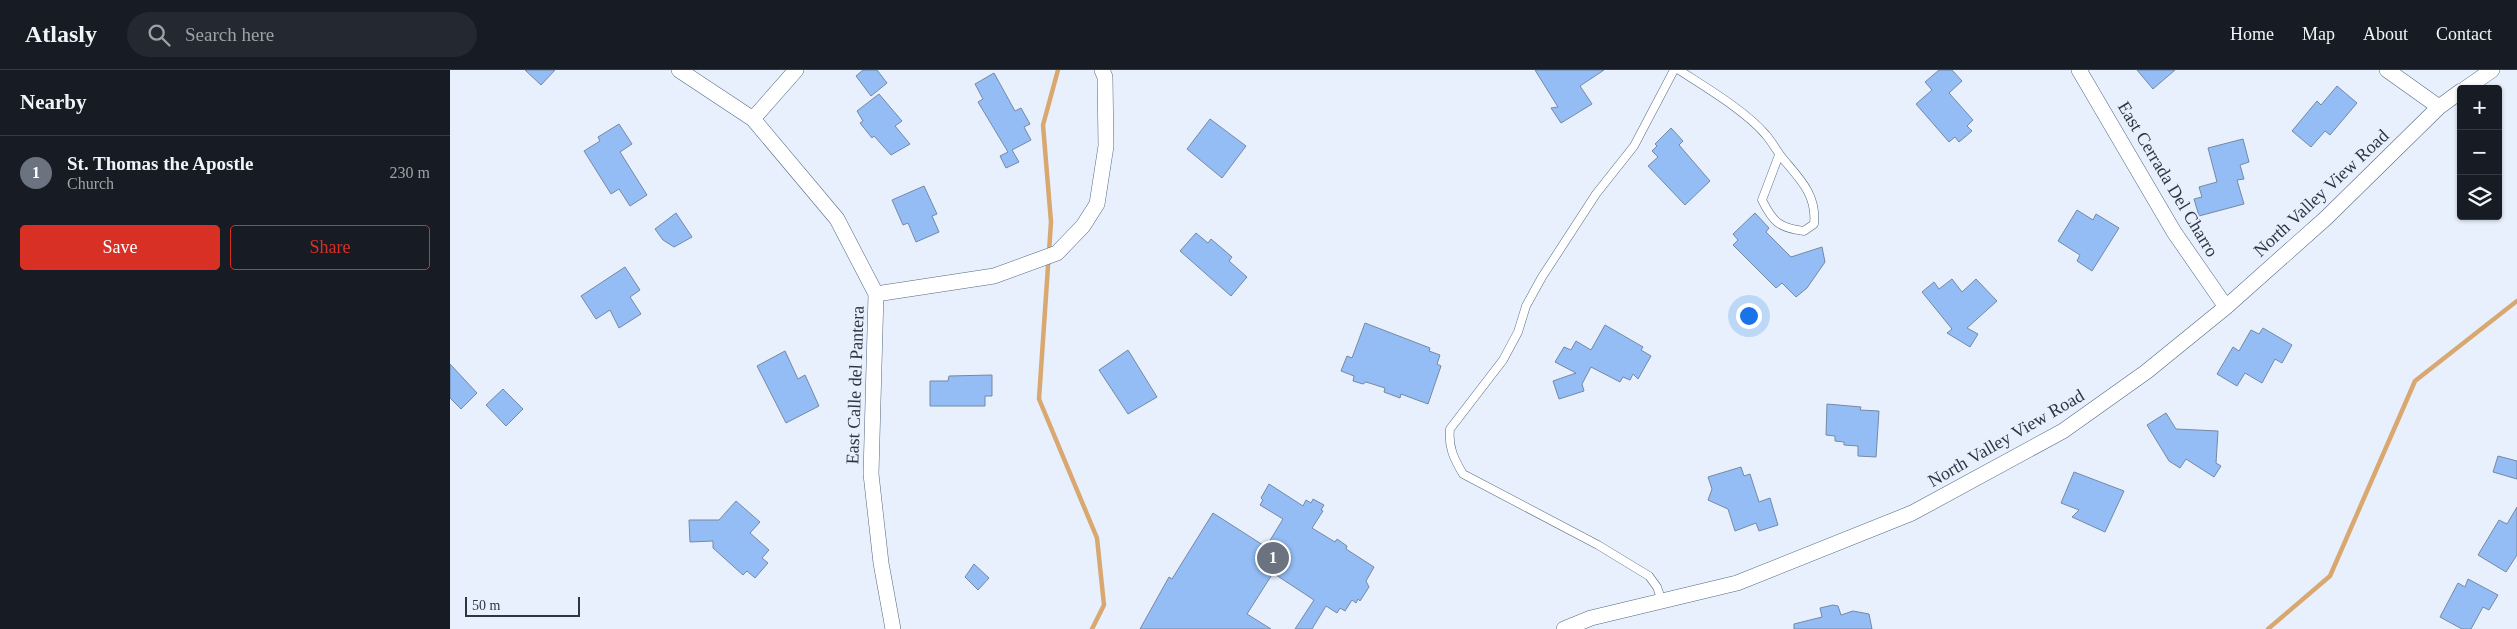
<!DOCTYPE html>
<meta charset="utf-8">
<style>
:root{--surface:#171b24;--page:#242831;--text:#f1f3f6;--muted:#9ea1a6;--line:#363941;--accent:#d93025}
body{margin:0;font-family:Georgia,serif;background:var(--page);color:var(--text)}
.controls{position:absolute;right:15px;top:15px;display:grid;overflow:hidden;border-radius:5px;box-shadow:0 1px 4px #0004}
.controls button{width:45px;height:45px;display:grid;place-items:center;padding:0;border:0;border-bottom:1px solid var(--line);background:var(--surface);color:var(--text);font:25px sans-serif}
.scale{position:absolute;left:15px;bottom:12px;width:115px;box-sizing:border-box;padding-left:5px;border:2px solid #2d3642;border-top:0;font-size:14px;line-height:18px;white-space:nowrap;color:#2d3642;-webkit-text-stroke:4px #e7f0fc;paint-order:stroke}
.you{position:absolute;left:1298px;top:245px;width:18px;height:18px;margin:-12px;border:4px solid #fff;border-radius:50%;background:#1a73e8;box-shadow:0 0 0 8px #1a73e833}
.badge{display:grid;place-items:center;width:32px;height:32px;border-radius:50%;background:var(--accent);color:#fff;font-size:16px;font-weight:700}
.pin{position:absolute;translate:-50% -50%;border:2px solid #fff;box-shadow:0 1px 5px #0006}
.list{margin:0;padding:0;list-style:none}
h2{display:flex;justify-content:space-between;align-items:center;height:65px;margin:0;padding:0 20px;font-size:21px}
h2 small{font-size:16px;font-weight:400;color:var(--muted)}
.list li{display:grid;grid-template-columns:32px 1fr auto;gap:15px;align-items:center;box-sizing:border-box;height:75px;padding:0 20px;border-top:1px solid var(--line)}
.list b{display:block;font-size:19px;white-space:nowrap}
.list p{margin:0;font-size:16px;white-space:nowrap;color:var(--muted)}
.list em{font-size:16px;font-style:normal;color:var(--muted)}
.actions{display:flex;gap:10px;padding:15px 20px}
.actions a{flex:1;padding:11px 0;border:1px solid var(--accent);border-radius:5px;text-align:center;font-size:18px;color:var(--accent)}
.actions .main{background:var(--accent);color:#fff}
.icon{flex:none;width:28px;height:28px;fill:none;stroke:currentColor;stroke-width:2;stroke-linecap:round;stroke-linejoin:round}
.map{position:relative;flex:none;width:2067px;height:559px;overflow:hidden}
header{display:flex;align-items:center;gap:30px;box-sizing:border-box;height:70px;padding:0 25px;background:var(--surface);border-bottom:1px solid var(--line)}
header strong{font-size:24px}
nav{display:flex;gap:28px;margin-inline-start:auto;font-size:18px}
.search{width:350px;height:45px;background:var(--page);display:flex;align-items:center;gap:12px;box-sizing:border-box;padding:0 18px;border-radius:28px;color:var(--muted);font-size:19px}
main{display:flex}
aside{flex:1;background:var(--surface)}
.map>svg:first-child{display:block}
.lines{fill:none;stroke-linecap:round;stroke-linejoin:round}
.stream{stroke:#d9a871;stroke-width:4.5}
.building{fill:#94bdf5;stroke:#7589a5}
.service-casing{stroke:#546883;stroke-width:9}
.minor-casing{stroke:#546883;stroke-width:16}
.service{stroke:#fff;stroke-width:8}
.minor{stroke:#fff;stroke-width:15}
.labels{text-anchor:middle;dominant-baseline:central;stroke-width:4;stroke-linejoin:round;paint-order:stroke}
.street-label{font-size:18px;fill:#2d3642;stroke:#e7f0fc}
</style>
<header>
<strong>Atlasly</strong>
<div class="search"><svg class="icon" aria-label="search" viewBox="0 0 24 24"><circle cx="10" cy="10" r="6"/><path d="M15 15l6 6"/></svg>Search here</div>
<nav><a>Home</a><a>Map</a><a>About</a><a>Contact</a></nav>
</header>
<main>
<aside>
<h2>Nearby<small></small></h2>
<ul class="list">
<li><span class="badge" style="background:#6b7280">1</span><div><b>St. Thomas the Apostle</b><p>Church</p></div><em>230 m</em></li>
</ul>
<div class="actions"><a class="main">Save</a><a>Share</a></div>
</aside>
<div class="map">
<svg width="2067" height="559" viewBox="0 0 2067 559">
<rect width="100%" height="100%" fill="#e7f0fc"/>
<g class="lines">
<!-- stream -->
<path class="stream" d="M608 0 593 55 601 152 589 329 647 468 654 535 642 559
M1818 559 1880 506 1965 311 2067 231"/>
</g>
<!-- building -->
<path class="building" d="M75 0H105L91 15Z
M413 0H427L437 13 421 26 406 6Z
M1085 0H1154L1130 16 1142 34 1111 53 1101 38 1108 37Z
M1489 0H1502L1512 11 1499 23 1523 50 1517 56 1522 61 1509 72 1505 67 1499 72 1466 34 1482 20 1475 12Z
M1687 0H1725L1703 19Z
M544 3 565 41 571 38 580 54 574 57 581 70 562 80 569 92 556 98 550 86 558 82 528 32 533 29 525 14Z
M1887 16 1907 33 1880 65 1875 61 1861 77 1842 61 1867 31 1871 35Z
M429 24 452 51 445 56 460 74 441 85 424 66 422 68 410 53 413 51 407 41Z
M760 49 796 76 772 108 737 79Z
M169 54 182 74 170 82 197 125 180 136 169 119 161 124 134 81 150 71 148 67Z
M1221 58 1233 71 1229 75 1260 111 1235 135 1198 96 1208 87 1202 81 1207 76 1205 74Z
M1793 69 1799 92 1790 95 1794 109 1787 110 1794 134 1749 146 1744 129 1752 127 1749 117 1767 112 1758 78Z
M474 116 487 144 482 146 489 162 466 172 458 153 453 155 442 130Z
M1627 140 1643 150 1646 144 1669 158 1642 201 1627 191 1630 185 1608 171Z
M226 143 242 167 224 177 213 170 205 159Z
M1305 143 1319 158 1316 162 1341 187 1372 177 1375 192 1357 218 1346 227 1332 213 1326 218 1283 175 1288 170 1283 164Z
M746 163 758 173 761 169 782 187 779 191 797 207 781 226 730 181Z
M175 197 190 220 180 227 191 244 169 258 160 240 146 249 131 226Z
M1502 209 1512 222 1526 209 1547 231 1517 258 1528 264 1520 277 1497 263 1502 259 1472 222 1484 212 1489 219Z
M915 253 980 278 979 281 990 285 987 294 991 296 978 334 951 324 950 328 934 322 935 318 916 312 913 314 903 311 904 306 891 301 897 286 902 288Z
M1155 255 1193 277 1191 280 1201 286 1188 309 1183 304 1180 310 1173 307 1170 312 1141 297 1132 314 1134 321 1109 329 1103 311 1126 303 1105 292 1114 277 1121 280 1126 271 1141 280Z
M1813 258 1842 275 1832 293 1825 289 1812 313 1795 303 1787 316 1767 304 1783 277 1789 281 1801 260 1809 264Z
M678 280 707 327 678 344 649 300Z
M335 281 348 309 355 305 369 336 336 353 307 296Z
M0 294 27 323 11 339 0 328Z
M542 305V326H535V336H480V311H498L499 306Z
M53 319 73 339 56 356 36 335Z
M1377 334 1411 337 1410 340 1429 341 1426 387 1408 386V376L1394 375V372L1385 371V366L1376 365Z
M1716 343 1726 359 1768 361 1766 393 1771 396 1764 407 1736 389 1730 398 1719 391 1697 355Z
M2048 386 2067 391V409L2043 402Z
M1291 397 1294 406 1300 404 1309 432 1320 428 1328 455 1309 461 1306 453 1285 461 1278 439 1258 430 1262 419 1258 407Z
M1624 402 1674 421 1655 462 1622 447 1629 440 1611 433Z
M819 414 853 436 856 430 861 433 863 429 874 435 871 440 873 441 862 458 885 472 887 469 897 476 896 479 924 497 916 511 919 517 910 531 908 529 906 533 902 530 895 541 890 538 887 543 876 536 862 559H845L864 530 823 503 797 544 821 559H690L719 507 722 509 763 443 816 477 833 449 810 435 813 430 811 428Z
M286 431 310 452 300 463 319 480 312 488 318 493 305 508 297 501 293 505 263 478V471L240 472 239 450H269Z
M2067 437V485L2056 502 2028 485 2049 450 2057 454Z
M524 494 539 508 528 520 515 507Z
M2018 509 2048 525 2039 540 2033 537 2021 559H2012L1990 547 2008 513 2015 517Z
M1383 535 1388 536 1391 545 1403 541 1419 544 1422 559H1344V554L1372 547 1370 538Z"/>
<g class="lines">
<!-- service casing -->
<g class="service-casing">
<path id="service" d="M1229 0C1255 17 1296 41 1316 65 1323 73 1327 82 1334 90 1351 110 1367 126 1364 154L1354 161C1329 158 1323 152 1312 130L1329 85
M1212 531 1207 517 1199 506 1148 475 1013 404C1004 389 998 377 1000 359L1053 290 1068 262 1076 236 1092 207 1146 124 1184 76 1224 0"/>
</g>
<!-- minor casing -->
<g class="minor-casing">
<path id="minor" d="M229 0 303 49 387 149 426 224 421 404 431 493 443 559
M1629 0 1724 162 1776 237
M1937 0 1989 37
M2015 19 2042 0
M303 49 346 0
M426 224 544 206 607 183 633 156 647 134 656 76 655 7 652 0
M1114 559 1141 548 1287 513 1462 443 1613 361 1696 302 1776 237 1876 148 1989 37 2011 21"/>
</g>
<!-- service -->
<use href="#service" class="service"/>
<!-- minor -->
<use href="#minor" class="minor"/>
</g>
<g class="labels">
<!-- street labels -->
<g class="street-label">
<text transform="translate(1718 109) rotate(59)">East Cerrada Del Charro</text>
<text transform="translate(1871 123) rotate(-43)">North Valley View Road</text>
<text transform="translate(405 315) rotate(-88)">East Calle del Pantera</text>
<text transform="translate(1556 368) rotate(-30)">North Valley View Road</text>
</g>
</g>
</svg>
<div class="controls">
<button>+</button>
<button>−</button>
<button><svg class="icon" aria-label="layers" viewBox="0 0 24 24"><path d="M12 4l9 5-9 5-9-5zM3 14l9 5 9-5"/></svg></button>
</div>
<div class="scale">50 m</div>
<div class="you"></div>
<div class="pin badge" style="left:823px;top:488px;background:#6b7280">1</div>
</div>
</main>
